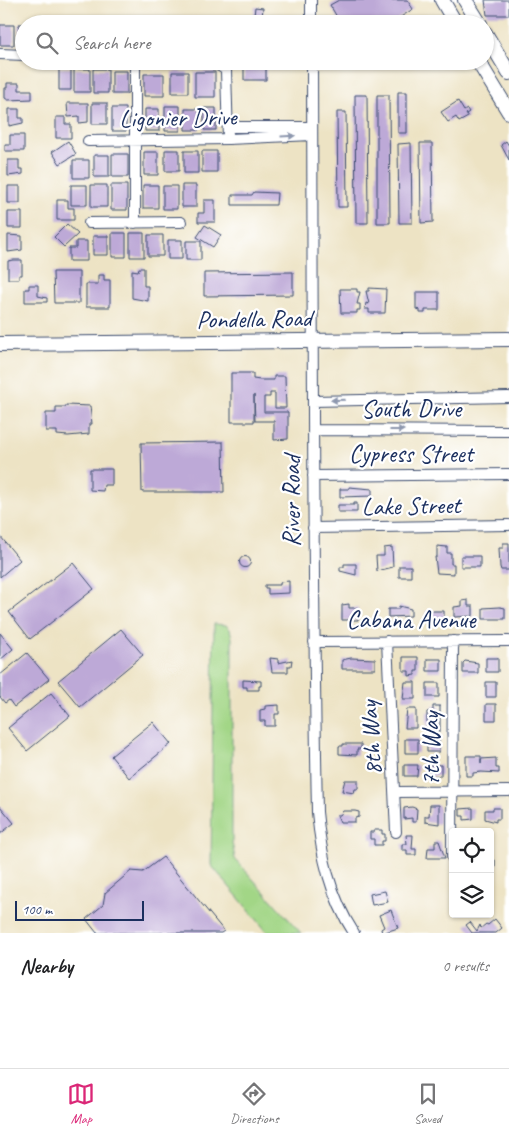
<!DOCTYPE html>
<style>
:root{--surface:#fff;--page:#f6f6f6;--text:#202124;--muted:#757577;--line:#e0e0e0;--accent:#db2777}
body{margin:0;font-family:Caveat,sans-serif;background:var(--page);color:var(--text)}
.controls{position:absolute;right:15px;bottom:15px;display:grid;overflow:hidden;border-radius:5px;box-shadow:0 1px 4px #0004}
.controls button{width:45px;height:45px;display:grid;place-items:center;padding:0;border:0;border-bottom:1px solid var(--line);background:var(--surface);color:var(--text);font:25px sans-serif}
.scale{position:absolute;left:15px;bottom:12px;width:129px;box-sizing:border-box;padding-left:5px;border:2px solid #1b2f5e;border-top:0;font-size:14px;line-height:18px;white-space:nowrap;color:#1b2f5e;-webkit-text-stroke:4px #fff;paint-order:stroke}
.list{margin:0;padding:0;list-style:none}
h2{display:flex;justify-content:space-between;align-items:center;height:65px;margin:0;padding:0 20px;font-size:21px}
h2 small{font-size:16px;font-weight:400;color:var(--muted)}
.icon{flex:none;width:28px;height:28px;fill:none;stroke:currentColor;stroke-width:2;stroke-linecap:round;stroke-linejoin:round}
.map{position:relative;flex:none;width:509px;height:933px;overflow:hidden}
.search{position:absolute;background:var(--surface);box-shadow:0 1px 4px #0004;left:15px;right:15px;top:15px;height:55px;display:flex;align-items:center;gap:12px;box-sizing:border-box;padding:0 18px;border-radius:28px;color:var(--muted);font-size:19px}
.sheet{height:135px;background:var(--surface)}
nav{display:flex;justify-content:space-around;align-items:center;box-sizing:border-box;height:70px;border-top:1px solid var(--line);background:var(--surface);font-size:14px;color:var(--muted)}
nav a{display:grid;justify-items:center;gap:2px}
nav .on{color:var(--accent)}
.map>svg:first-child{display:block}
.green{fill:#a2d686;stroke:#5e8272}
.building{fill:#bda9d7}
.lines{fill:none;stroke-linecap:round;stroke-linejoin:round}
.minor-casing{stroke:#3a4a6d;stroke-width:12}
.major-casing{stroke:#3a4a6d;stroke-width:16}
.minor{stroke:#fff;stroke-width:10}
.major{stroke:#fff;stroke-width:14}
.oneway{fill:#8d97ae}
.labels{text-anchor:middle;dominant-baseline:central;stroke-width:4.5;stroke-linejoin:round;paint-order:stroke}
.street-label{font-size:25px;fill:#1b2f5e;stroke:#fff}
</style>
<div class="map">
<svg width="509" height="933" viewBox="0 0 509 933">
<rect width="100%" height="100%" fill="#fff"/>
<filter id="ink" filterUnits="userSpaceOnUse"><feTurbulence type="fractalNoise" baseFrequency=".02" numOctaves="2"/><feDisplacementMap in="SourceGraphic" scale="10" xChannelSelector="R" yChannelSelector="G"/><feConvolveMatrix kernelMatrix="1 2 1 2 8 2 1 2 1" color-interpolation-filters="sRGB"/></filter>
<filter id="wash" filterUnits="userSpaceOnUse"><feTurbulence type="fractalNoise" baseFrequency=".0096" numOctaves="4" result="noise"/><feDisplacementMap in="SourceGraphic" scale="20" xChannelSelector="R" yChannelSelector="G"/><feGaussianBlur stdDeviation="1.12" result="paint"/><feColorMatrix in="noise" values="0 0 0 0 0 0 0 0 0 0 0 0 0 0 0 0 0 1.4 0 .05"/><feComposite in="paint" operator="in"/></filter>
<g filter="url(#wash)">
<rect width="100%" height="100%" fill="#ede3c4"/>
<!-- green -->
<path class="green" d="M214 624 226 625 230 629 232 638V842L235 859 301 933H268L211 865Z"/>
<g id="blocks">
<!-- building -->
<path class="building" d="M339 0H407L413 9 390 24H341L330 5Z
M485 0H509V15H487Z
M255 7 263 8 262 17 265 18 264 22 270 24H253Z
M19 24H24V45H19Z
M0 25H14V45H0Z
M244 61H266V80H244Z
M59 68H71V90H59Z
M74 69H90V92H74Z
M93 69H108V93H93Z
M112 71H127V94H112Z
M172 72H188V93H172Z
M195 72H215V97H195Z
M144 74H164V96H144Z
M7 83H19V90H32V99L8 100 5 98V88H7Z
M398 92H407V133H398Z
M355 95H367L368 223H356Z
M377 95H389L390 223H377Z
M458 101 464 111 467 109 469 112 466 114 468 117 459 122 456 117 448 122 441 112Z
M67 103H88V122L79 123V116L68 117Z
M92 103H107V124H92Z
M165 106H180V131H165Z
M112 108H126V131H112Z
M204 108H216V130H204Z
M9 109H19V118H23V123L9 126Z
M145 109H159V131H145Z
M185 109H199V130H185Z
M337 112H346L347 207H338Z
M56 117H65V124H71V138H56Z
M10 135H24V151H5V145H10Z
M68 141 76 154 60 164 52 152Z
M506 141 509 146V160L501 145Z
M411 143 412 223H399L398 144Z
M420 143H432L433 222 421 223Z
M165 150H179V171H165Z
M184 151H198V173H184Z
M202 151H217V172H202Z
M144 152H158V175H144Z
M112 154H128V177H112Z
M94 155H109V177H94Z
M8 160H19V169H23V174L8 176Z
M73 160H89V178H73Z
M71 185H87V205H71Z
M91 185H107V207H91Z
M111 185H127V210H111Z
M143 185H158V208H143Z
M182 185H196V207H182Z
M8 186H20V203H8Z
M163 186H177V209H163Z
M254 192 277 193 276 205H232V195H252Z
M57 200H68V208H74V220H57Z
M204 200H215V222H198V213H204Z
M8 212H22V228H8Z
M67 224 78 234 64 247 54 237Z
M205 225 221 235 213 247 197 237Z
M112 233H126V257H112Z
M130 233H144V257H130Z
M8 235 22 236V250L8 252Z
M148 235H163V256H148Z
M93 236H108V255H93Z
M168 240H182V259H168Z
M76 241H87V261H69V248H76Z
M186 241H201V260H186Z
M14 260H22V275H19V279H8V261Z
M139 268H144V286H148V301L132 298V270L138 271Z
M53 272H79V303H54Z
M293 272V295L204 296V273Z
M98 275H104V280H110V307H86V284H98Z
M29 285H38V296L47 298V302H25V289H29Z
M369 288 386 289 385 313H369V309H365L366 303 369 304 366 291H369Z
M340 289H357V292H360L357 304H360V310H357V313H341Z
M416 292H439V310H425V313H420V310L416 309Z
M231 373H253V379L260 380H274V376H285L286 408H275V393H270V397H264V412H288V439L274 440V421H255L254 395V422H231Z
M66 405 90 406 92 424H89V434L68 436 57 435V431H46V413H56V407H66Z
M223 442 224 492H142L141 443Z
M90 469H112V485H104L103 491 90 490Z
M349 487 372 489V496L340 497V489H349Z
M354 503H357V512H338V505H354Z
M0 536 20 560 0 577Z
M503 543H509V570H501L500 567 499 548H503Z
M437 546 447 547V553H451V564H454V574L437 573 435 557H437Z
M392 547 393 567 377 571 376 556H384V548Z
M461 556H480V567H461Z
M239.5 562a5.5 5.5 0 1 1 11 0a5.5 5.5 0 1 1-11 0Z
M73 563 94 589 30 639 9 612Z
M344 564H356V575L340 571V567H344Z
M399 566H411V577H399Z
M289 581V593L268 594V588H265V585H280V582Z
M468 600V606H473V616L454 617V607L462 606V601Z
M349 604V608H358V620H342V605Z
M399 606 411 609V616L388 617V609H399Z
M500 607 505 608V619H483V608Z
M426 611H444V621H434V624L426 623Z
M121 629 143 655 80 707 58 681Z
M0 633 13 649 0 660Z
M27 653 49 679 14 707 9 700 5 703 0 697V675Z
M403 657H418V671H415V675L409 676V671H403Z
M270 658 278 659V663L292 660 291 666H288V672H272Z
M351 658 375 659V669H342V660Z
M486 658H498V672H486Z
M427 659H441V671H427Z
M465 661 478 663V673H463V663Z
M243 680 261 681V686H259V690H247V687H243Z
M405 682H415V699H403Z
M486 682H496V697H486Z
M427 683H439V697H427Z
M51 693 70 716 27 751 8 728Z
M486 704H496V720H486Z
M279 705V714H275V726H265V721H260V710L265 709V706Z
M433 706H440V731H432V726H427V712L433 711Z
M407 709H416V728H405Z
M153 722 171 744 129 778 111 756Z
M427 738H439V752H427Z
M405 739H418V753H405Z
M343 744H361V749H357V755L339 754V746H343Z
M466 756H481V764V759L496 758V768H499V773L481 772 473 773V776H466Z
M404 765H418L417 776H404Z
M427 765H441V776H427Z
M345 780H358V789H355L354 793 342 791Z
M430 805H439V824L425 822V816H429Z
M0 806 14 823 0 834Z
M412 807 417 809 416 822H412V818L404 819V808Z
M473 808V819L464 820V816H460V809Z
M493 808H500V819H496V822L485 819V810H493Z
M343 811H355L359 812V817L355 818V822H340L337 815H340Z
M374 830H382V834H385V841H382V845H374V839H370V832H374Z
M406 835H413L412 849H416V855H407V850H402V844H407Z
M435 841H439L445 858H427L428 848H435Z
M163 857 224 931 221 933H97L86 919 103 905 105 893 131 871 143 872Z
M490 860H495V868L490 871Z
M385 891 388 902 372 905 370 894Z
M391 910 398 928 382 933 381 929 384 927 379 915Z
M495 919 502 928 496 933H472L466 925 470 922 477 931 480 925 481 928 486 924 488 925Z"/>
</g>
</g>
<g filter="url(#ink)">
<use href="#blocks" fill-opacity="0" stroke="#3a4a6d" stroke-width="1"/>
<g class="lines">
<!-- minor casing -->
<g class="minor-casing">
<path id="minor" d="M311 0V24
M0 54 24 55
M189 61 215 63 226 70 228 139
M312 61C313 312 312 562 317 812 321 855 330 896 354 933
M228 127H312
M88 141 228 139 312 135
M89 223 181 222
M135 223V61
M313 401 509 397
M313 430 509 431
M313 476 509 474
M313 528 509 525
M387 641 396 832
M314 642 509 641
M396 792 509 791
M452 857 453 641"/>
</g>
<!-- major casing -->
<g class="major-casing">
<path id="major" d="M442 0 456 24
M465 0 480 24
M485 33 509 73
M478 61 509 112
M0 344 509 339"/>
</g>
<!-- minor -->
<use href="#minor" class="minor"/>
<!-- major -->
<use href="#major" class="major"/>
</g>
<!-- one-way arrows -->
<defs><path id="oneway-solid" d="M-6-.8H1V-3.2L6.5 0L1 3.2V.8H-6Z" transform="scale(1.25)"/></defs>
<g class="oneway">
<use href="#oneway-solid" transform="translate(288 136) rotate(-3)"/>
<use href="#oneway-solid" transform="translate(338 400) rotate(179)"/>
<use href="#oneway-solid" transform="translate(397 430)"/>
</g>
</g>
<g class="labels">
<!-- street labels -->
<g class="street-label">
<text transform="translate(178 118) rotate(-1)">Ligonier Drive</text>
<text transform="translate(254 319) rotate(-1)">Pondella Road</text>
<text x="411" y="409">South Drive</text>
<text x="411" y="454">Cypress Street</text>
<text transform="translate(292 501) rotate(-90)">River Road</text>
<text transform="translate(411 506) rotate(-1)">Lake Street</text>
<text x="411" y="620">Cabana Avenue</text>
<text transform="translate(371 738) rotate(-94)">8th Way</text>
<text transform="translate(431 749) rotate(-90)">7th Way</text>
</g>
</g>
</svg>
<div class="controls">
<button><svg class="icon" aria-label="locate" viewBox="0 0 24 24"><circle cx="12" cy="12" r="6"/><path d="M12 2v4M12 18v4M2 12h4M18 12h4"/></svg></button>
<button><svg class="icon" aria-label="layers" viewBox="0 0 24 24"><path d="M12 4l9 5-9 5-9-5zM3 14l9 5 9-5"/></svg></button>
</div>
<div class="scale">100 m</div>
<div class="search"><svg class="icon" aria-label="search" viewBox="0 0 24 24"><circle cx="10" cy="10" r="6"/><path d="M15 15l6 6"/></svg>Search here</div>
</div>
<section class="sheet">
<h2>Nearby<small>0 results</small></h2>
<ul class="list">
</ul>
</section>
<nav>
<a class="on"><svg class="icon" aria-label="map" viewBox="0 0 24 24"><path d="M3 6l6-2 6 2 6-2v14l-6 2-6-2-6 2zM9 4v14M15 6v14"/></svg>Map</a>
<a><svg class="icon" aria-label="directions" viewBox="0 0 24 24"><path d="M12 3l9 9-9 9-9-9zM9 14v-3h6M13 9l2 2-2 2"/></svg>Directions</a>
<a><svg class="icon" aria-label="saved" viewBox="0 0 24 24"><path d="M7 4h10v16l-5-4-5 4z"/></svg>Saved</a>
</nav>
